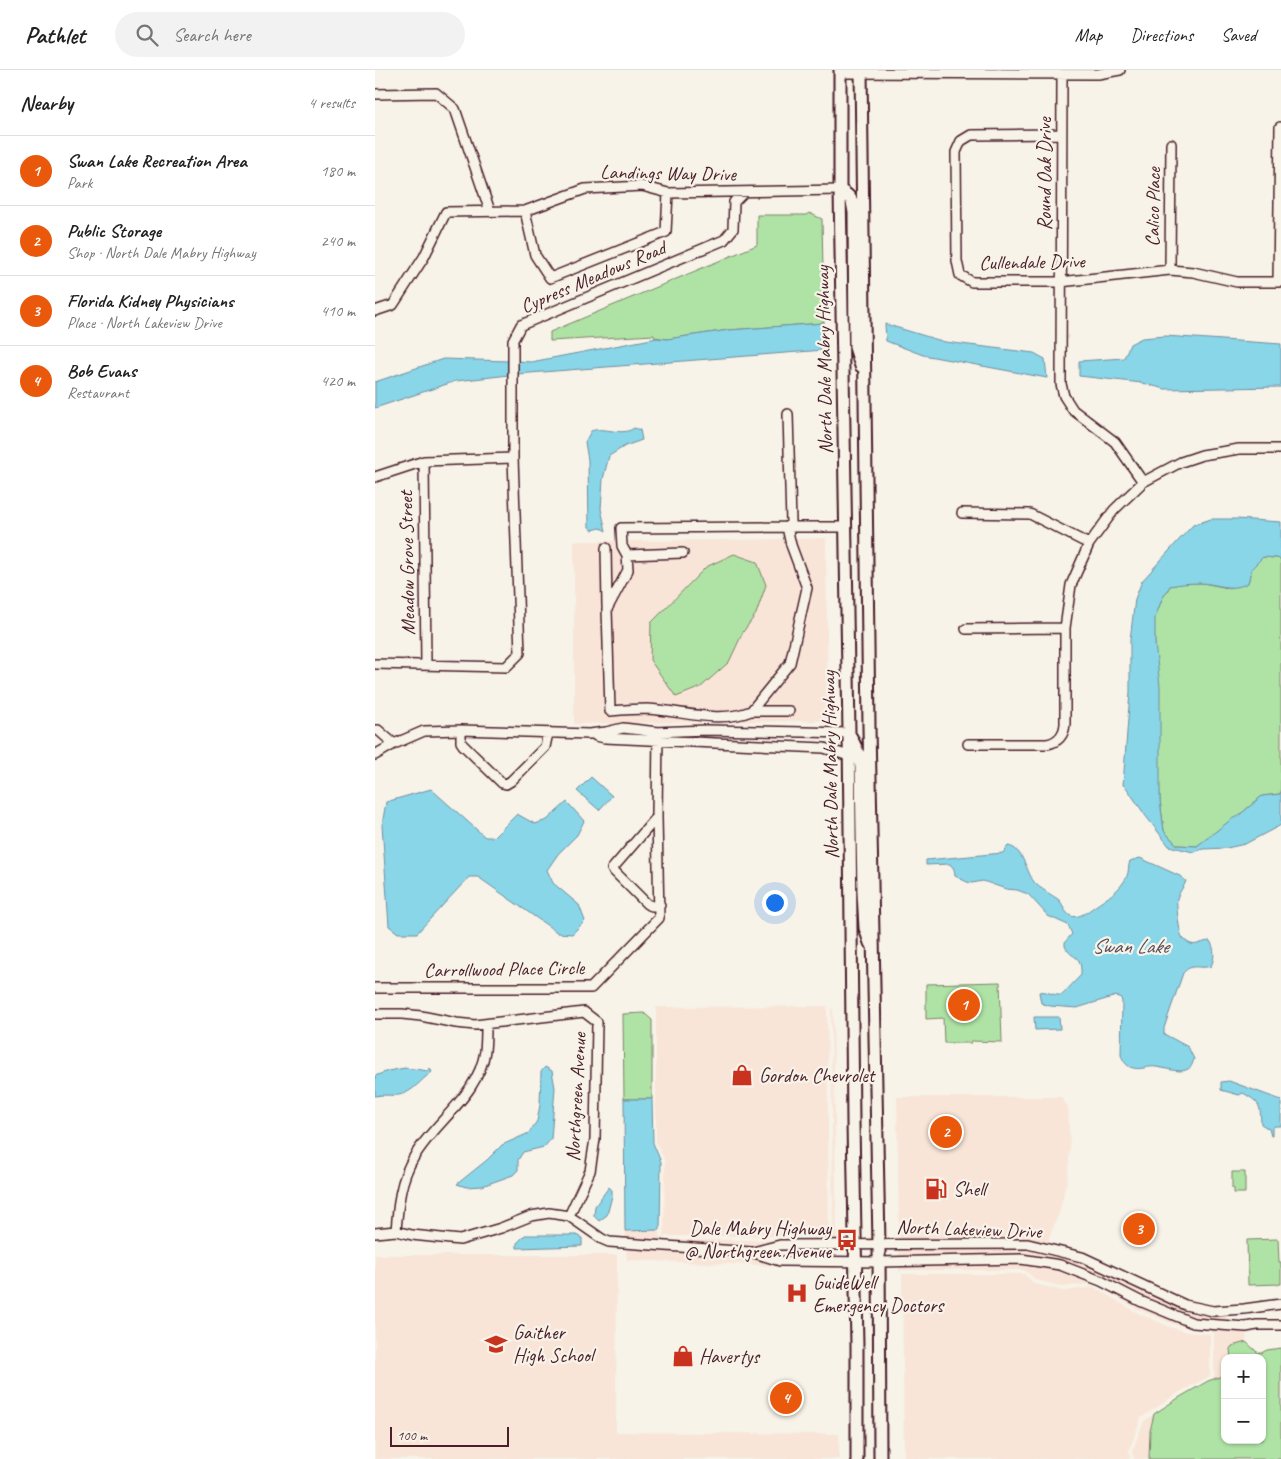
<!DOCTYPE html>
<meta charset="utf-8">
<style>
:root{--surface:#fff;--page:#f2f2f2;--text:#222;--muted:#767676;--line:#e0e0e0;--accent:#ea580c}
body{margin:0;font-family:Caveat,sans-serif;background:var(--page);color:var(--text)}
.controls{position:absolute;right:15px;bottom:15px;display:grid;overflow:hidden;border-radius:10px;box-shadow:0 1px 4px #0004}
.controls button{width:45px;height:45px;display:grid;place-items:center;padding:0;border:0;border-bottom:1px solid var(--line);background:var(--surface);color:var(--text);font:25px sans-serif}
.scale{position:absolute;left:15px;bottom:12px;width:119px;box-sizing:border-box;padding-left:5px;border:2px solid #4a1f2b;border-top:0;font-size:14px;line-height:18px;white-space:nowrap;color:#4a1f2b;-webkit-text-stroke:4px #f7f3e8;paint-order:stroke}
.you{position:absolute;left:399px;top:832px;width:18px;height:18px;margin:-12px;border:4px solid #fff;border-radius:50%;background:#1a73e8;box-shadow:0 0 0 8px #1a73e833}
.badge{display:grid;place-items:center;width:32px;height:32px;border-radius:50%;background:var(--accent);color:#fff;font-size:16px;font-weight:700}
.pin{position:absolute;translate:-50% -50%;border:2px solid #fff;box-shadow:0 1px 5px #0006}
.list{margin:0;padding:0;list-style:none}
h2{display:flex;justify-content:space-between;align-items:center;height:65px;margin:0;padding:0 20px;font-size:21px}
h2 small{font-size:16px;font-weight:400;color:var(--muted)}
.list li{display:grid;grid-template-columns:32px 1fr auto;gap:15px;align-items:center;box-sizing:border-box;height:70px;padding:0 20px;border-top:1px solid var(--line)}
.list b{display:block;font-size:19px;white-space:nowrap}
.list p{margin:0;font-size:16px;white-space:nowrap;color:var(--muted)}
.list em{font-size:16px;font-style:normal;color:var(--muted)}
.icon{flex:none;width:28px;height:28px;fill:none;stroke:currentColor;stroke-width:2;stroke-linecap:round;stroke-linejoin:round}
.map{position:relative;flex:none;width:906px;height:1389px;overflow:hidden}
header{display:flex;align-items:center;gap:30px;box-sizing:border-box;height:70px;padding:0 25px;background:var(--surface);border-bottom:1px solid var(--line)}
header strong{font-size:24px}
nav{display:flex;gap:28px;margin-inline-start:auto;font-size:18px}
.search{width:350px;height:45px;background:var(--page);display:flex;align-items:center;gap:12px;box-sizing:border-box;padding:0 18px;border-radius:28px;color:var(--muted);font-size:19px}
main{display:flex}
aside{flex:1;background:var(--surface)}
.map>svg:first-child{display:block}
.built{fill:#f8e5d8;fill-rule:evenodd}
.green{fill:#afe3a5;stroke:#7c8168}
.water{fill:#89d6e9;stroke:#708d9d}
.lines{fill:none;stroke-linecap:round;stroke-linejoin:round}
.minor-casing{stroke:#4a1f2b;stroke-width:12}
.major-casing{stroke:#4a1f2b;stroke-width:15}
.minor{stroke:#f7f3e8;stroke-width:9}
.major{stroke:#f7f3e8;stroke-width:11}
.labels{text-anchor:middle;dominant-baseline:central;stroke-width:4.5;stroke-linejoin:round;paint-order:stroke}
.street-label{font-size:20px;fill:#4a1f2b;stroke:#f7f3e8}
.poi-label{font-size:20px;fill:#4a1f2b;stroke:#f7f3e8;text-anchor:start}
.water-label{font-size:21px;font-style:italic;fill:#5a4d5a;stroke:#f7f3e8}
</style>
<header>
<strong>Pathlet</strong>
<div class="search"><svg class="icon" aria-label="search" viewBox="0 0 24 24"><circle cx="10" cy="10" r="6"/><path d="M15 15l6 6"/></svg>Search here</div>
<nav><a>Map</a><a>Directions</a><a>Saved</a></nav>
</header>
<main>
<aside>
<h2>Nearby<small>4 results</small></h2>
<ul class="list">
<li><span class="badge">1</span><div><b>Swan Lake Recreation Area</b><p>Park</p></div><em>180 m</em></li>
<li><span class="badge">2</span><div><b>Public Storage</b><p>Shop · North Dale Mabry Highway</p></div><em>240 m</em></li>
<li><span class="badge">3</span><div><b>Florida Kidney Physicians</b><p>Place · North Lakeview Drive</p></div><em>410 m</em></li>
<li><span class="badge">4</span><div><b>Bob Evans</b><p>Restaurant</p></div><em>420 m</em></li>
</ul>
</aside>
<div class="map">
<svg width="906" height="1389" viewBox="0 0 906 1389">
<rect width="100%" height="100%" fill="#f7f3e8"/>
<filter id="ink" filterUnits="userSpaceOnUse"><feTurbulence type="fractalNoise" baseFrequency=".02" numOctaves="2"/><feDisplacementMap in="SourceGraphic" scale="10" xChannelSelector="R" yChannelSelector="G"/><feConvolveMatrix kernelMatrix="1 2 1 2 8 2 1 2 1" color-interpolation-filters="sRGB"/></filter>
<g filter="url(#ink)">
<!-- built -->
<path class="built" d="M451 468 453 651 336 652V651L365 650 377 645H418L417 636H386L419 595 436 519 419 469Z
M410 469 412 477 428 519 411 591 374 637 364 641 332 642 274 635 238 636 237 540 256 502 257 489 312 487V478L254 480 251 475V471ZM381 544 368 562 276 553Z
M199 471H242L243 479 249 486V499L236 523 235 474H227L230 641 235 645 273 644 328 650V652L199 654Z
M452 936 454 1162 431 1166H289L290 1091 281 1073V937Z
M456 939H458L462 1170H405L377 1177 294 1172 293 1181 376 1187 405 1195 462 1196V1198L252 1190 250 1161 285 1160 286 1167 289 1170H431L457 1165 458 1162Z
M522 1027H686L693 1037 695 1077 693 1106 684 1143 674 1168V1174L652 1170H524Z
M524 1179H652L689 1187 706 1191 809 1239 851 1247 852 1251 819 1249 767 1227 727 1206 683 1189 646 1184 524 1187Z
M0 1185H242L241 1362 464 1364V1389H0Z
M646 1193 684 1199 724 1215 764 1235 816 1257 854 1261 855 1262H872L871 1272 856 1276V1288H850V1305L833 1311 837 1309 839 1306V1264L837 1261 813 1258 796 1253 762 1239 719 1213 689 1217 661 1210 649 1200H527L524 1202V1196Z
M527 1204H649L660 1214 689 1221 719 1217 761 1242 795 1257 812 1262 835 1264V1306L803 1323 766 1348 754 1381 755 1389H529Z
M779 1344 775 1361 774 1389H759L757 1381 769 1351Z"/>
<!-- green -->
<path class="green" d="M434 143 447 149 449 253 354 260 292 269 279 267V265L175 271V262L382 175V145H431Z
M359 484 382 492 391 515 381 544 368 562 354 592 326 617 301 627 275 590 276 553 331 497Z
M888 487 901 488 906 489V722L905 724 887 726 862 747 822 776 802 775 789 761 785 730 779 548 787 529 795 516 809 513H828L853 518 873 513 877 498Z
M625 912 627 972 596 971V973H569L568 948 551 949V914Z
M269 943 277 950V1029H249L248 944Z
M857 1102H870V1123H859V1118H857Z
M903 1169 904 1192H906V1214L873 1215 872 1170Z
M871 1272 882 1282 886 1283 892 1280 906 1278V1389H774L775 1361 779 1344 805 1327 833 1311 850 1305V1370H887V1288H856L855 1279 857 1276Z"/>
<!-- water -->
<path class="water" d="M449 253V280L142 304V291L156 292 282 268 292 269 354 260Z
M510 254 570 272 659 283 670 289 672 308 548 285 511 271Z
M790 266 906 274V317L790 319 767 313 704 306V291L749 288 755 274 767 268Z
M68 289 134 291V305L81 311 0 338V312Z
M259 358 265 360 267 370 250 376 234 386 228 409 226 439 231 461 226 458 217 460 214 457 213 390 210 372 216 361C229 356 247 367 259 358Z
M836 449H861L906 452V489L901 488 888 487 877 498 873 513C857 522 843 514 826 513 816 513 805 514 795 516L787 529 780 548V573L785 616V730L789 761 802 775 822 776 858 748 862 747 887 726 905 724 906 722V755L870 774 852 778 828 779 818 782 794 776 770 745 751 717 748 715 755 622V570L760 529 767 511 804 470 818 455Z
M216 707 237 726 224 740 202 721Z
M56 719 110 767H119L142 744 160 754 172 750 192 732 209 751 202 765 183 784 172 800 178 813 204 835 210 851 197 864 183 863 103 807H94L42 863H23L14 856 7 755 11 732Z
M633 776C648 778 651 801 659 812 665 819 676 824 684 830 688 834 688 839 692 843 700 852 712 842 719 837 732 828 746 820 752 806 754 801 753 796 755 791L765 788 807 807 811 811C809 817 804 822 802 828 801 835 804 861 807 867 809 870 813 873 816 874 822 876 828 871 835 871 840 879 840 888 836 896 824 900 818 892 808 903L789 958V964L813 977 819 989C818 992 817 997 813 999 804 1005 785 995 774 997 767 998 763 1000 755 997 750 994 748 990 746 985L747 932 746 928 741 926 702 938 675 936 666 933 664 922C672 920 677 926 687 925L706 905C707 882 697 891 690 876V872L697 864 693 855 673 846 653 824 642 820 631 819 608 811 597 813 592 812 580 806 579 799 575 794 551 795V790L628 783Z
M659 947H684L685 959 660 960Z
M170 997 177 1001 180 1018 176 1069 169 1077 148 1082 143 1090V1100L138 1105 107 1116 91 1117 82 1114 112 1090 127 1075 154 1063 162 1051 165 1035 166 1002Z
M30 998C37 999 44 999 52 1001L55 998 57 1002C45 1010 39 1022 24 1025 16 1026 8 1024 0 1026V1006L13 1001Z
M854 1011 906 1030V1056H900L897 1058V1066H896L894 1059 886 1054C885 1035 886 1033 868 1023L864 1025 846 1020V1012Z
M249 1029H277L278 1073 286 1092 285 1160 250 1161Z
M234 1117 237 1120V1126L232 1145 224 1151 219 1146 220 1136Z
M150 1165H201L207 1168V1176L142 1178V1173Z"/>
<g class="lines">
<!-- minor casing -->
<g class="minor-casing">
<path id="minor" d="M465 3 723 4 745 0
M687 4 686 314 689 326 698 340 740 372 768 412
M0 24 61 23 80 39 115 141
M686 64 596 65 586 71 581 82 582 191 585 205 597 212H685L795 200 818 202 862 212H906
M150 141 160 185 175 208 291 162 293 123
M795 200 796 74
M903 212 905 57
M0 241 18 235 49 187 71 142 150 141 210 119 267 116 293 123 465 120
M49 391 51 595
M0 407 49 391 138 388
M587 443 655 444 714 474
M231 478 232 536
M308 483 252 485 253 500 232 539 235 641C247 640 260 639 273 639 307 641 344 654 376 641
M252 485 247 476 246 458 412 457 416 453 413 344
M591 559 690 558
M0 594 131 597 145 583 138 388V270L146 255 349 170 358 159 359 132 369 122
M414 641H376L415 593 432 518 416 475 412 457H470
M0 660H3L19 674
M86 660V672L88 675 127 713 131 714 136 711 170 677 173 663
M279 662 332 660 474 663
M221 666 230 668 449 678 474 686
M593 674H672C683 672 689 665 690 654V558L696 515 714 474 739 440 768 412 806 392 827 385 864 379H906
M0 685 19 674 49 661 86 660 214 664 231 662 248 658 283 662
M282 747 237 799 272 834 277 836 285 835
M0 918H216L284 848 282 747 283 662
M0 944H27L46 946 81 953 100 955 209 942 222 952 220 1069 215 1101 194 1146
M21 1161C23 1135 25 1110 39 1087 60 1051 104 1025 110 981 111 972 111 963 111 954
M0 1163 21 1161 37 1165 85 1170 126 1158 156 1146 174 1143 194 1146 227 1169 234 1172 376 1182 405 1191 504 1192 646 1189 685 1195 726 1211 765 1231 818 1253 871 1257 882 1255H906
M378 1182 405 1175 653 1174 707 1187 810 1235 838 1241 869 1239 906 1234"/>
</g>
<!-- major casing -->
<g class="major-casing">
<path id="major" d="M465 0V120L474 663 478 1053 482 1276V1389
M486 0 494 657 504 1174 505 1389
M465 120C477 127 477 129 479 143L480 277 486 296
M476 667 484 684 486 697 488 822 490 858 495 873"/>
</g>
<!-- minor -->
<use href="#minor" class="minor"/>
<!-- major -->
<use href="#major" class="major"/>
</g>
</g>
<!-- icons -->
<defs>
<g id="shop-bare" transform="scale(1.725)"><path d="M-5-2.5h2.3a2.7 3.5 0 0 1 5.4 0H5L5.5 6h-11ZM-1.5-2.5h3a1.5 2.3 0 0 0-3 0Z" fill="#c8321e" stroke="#f7f3e8" stroke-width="2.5" paint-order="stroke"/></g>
<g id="fuel-bare" transform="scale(1.725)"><path d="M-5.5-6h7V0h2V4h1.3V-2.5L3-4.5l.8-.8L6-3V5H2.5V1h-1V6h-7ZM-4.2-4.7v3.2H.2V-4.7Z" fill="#c8321e" stroke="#f7f3e8" stroke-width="2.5" paint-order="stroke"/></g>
<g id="bus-bare" transform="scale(1.725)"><path d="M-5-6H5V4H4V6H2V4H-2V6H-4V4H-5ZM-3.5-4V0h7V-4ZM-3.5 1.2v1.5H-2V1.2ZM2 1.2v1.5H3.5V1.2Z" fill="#c8321e" stroke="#f7f3e8" stroke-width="2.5" paint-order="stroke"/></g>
<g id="hospital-bare" transform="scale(1.725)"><path d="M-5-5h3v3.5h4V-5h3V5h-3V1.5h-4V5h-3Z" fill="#c8321e" stroke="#f7f3e8" stroke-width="2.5" paint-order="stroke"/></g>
<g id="school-bare" transform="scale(1.725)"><path d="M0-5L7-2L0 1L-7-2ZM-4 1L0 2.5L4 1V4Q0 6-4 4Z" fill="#c8321e" stroke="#f7f3e8" stroke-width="2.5" paint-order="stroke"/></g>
</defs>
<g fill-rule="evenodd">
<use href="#shop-bare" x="367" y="1005"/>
<use href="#fuel-bare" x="561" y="1119"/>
<use href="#bus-bare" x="472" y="1170"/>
<use href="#hospital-bare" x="422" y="1223"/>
<use href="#school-bare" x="121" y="1274"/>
<use href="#shop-bare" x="308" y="1286"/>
</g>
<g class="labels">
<!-- street labels -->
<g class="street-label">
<text transform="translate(293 103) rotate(1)">Landings Way Drive</text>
<text transform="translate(669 104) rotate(-90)">Round Oak Drive</text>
<text transform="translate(778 137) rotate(-89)">Calico Place</text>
<text transform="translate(657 192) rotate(-1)">Cullendale Drive</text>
<text transform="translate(218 207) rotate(-23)">Cypress Meadows Road</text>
<text transform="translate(449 290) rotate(-91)">North Dale Mabry Highway</text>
<text transform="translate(32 493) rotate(-91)">Meadow Grove Street</text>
<text transform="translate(455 695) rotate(-91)">North Dale Mabry Highway</text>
<text transform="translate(129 899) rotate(-1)">Carrollwood Place Circle</text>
<text transform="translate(201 1027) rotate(-87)">Northgreen Avenue</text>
<text transform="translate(594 1159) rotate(2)">North Lakeview Drive</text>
</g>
<!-- poi labels -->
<g class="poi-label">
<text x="384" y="1005">Gordon Chevrolet</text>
<text x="578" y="1119">Shell</text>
<text x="456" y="1158" text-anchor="end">Dale Mabry Highway<tspan x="456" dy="23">@ Northgreen Avenue</tspan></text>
<text x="438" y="1212">GuideWell<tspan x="438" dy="23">Emergency Doctors</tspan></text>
<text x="138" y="1262">Gaither<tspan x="138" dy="23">High School</tspan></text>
<text x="324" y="1286">Havertys</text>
</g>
<!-- water labels -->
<g class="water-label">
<text x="755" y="876">Swan Lake</text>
</g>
</g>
</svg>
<div class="controls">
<button>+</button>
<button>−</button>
</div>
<div class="scale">100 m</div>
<div class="you"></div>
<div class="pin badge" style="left:589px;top:935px">1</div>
<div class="pin badge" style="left:571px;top:1062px">2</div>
<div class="pin badge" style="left:764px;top:1159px">3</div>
<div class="pin badge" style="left:411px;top:1328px">4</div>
</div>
</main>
